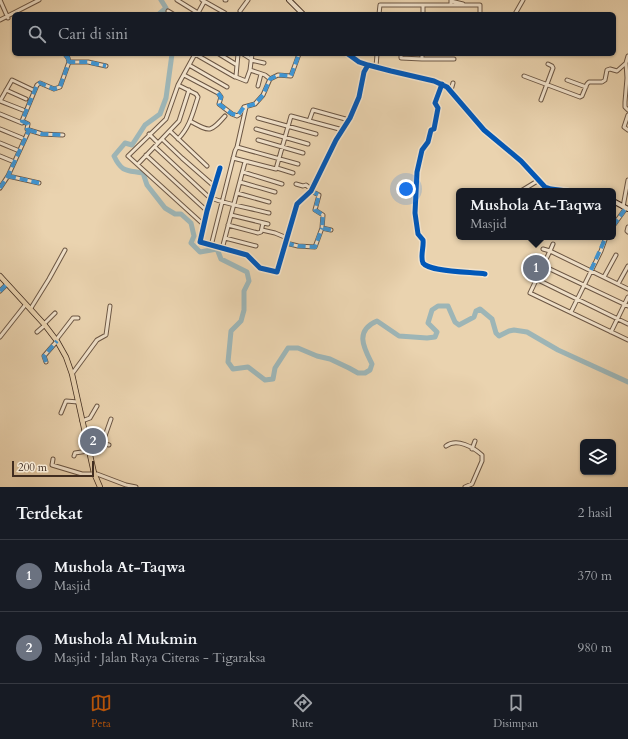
<!DOCTYPE html>
<html lang="id">
<meta charset="utf-8">
<style>
:root{--surface:#171b24;--page:#242831;--text:#f1f3f6;--muted:#9ea1a6;--line:#363941;--accent:#b45309}
body{margin:0;font-family:Cardo,serif;background:var(--page);color:var(--text)}
.controls{position:absolute;right:12px;bottom:12px;display:grid;overflow:hidden;border-radius:6px;box-shadow:0 1px 3px #0004}
.controls button{width:36px;height:36px;display:grid;place-items:center;padding:0;border:0;border-bottom:1px solid var(--line);background:var(--surface);color:var(--text);font:20px sans-serif}
.scale{position:absolute;left:12px;bottom:10px;width:82px;box-sizing:border-box;padding-left:4px;border:2px solid #412d20;border-top:0;font-size:11px;line-height:14px;white-space:nowrap;color:#412d20;-webkit-text-stroke:3px #f1e2cb;paint-order:stroke}
.you{position:absolute;left:406px;top:189px;width:14px;height:14px;margin:-10px;border:3px solid #fff;border-radius:50%;background:#1a73e8;box-shadow:0 0 0 6px #1a73e833}
.badge{display:grid;place-items:center;width:26px;height:26px;border-radius:50%;background:var(--accent);color:#fff;font-size:13px;font-weight:700}
.pin{position:absolute;translate:-50% -50%;border:2px solid #fff;box-shadow:0 1px 4px #0006}
.popup{position:absolute;left:456px;top:188px;width:160px;height:52px;box-sizing:border-box;display:grid;place-content:center;border-radius:6px;background:var(--surface);filter:drop-shadow(0 1px 3px #0005);font-size:13px;white-space:nowrap;color:var(--muted)}
.popup b{font-size:15px;color:var(--text)}
.popup::after{content:'';position:absolute;left:50%;top:100%;margin-left:-8px;border:8px solid transparent;border-top-color:var(--surface)}
.list{margin:0;padding:0;list-style:none}
h2{display:flex;justify-content:space-between;align-items:center;height:52px;margin:0;padding:0 16px;font-size:17px}
h2 small{font-size:13px;font-weight:400;color:var(--muted)}
.list li{display:grid;grid-template-columns:26px 1fr auto;gap:12px;align-items:center;box-sizing:border-box;height:72px;padding:0 16px;border-top:1px solid var(--line)}
.list b{display:block;font-size:15px;white-space:nowrap}
.list p{margin:0;font-size:13px;white-space:nowrap;color:var(--muted)}
.list em{font-size:13px;font-style:normal;color:var(--muted)}
.icon{flex:none;width:22px;height:22px;fill:none;stroke:currentColor;stroke-width:2;stroke-linecap:round;stroke-linejoin:round}
.map{position:relative;flex:none;width:628px;height:487px;overflow:hidden}
.search{position:absolute;background:var(--surface);box-shadow:0 1px 3px #0004;left:12px;right:12px;top:12px;height:44px;display:flex;align-items:center;gap:10px;box-sizing:border-box;padding:0 14px;border-radius:6px;color:var(--muted);font-size:15px}
.sheet{height:196px;background:var(--surface)}
nav{display:flex;justify-content:space-around;align-items:center;box-sizing:border-box;height:56px;border-top:1px solid var(--line);background:var(--surface);font-size:11px;color:var(--muted)}
nav a{display:grid;justify-items:center;gap:2px}
nav .on{color:var(--accent)}
.map>svg:first-child{display:block}
.lines{fill:none;stroke-linecap:round;stroke-linejoin:round}
.river{stroke:#9db5b6;stroke-width:5}
.street-casing{stroke:#6b5644;stroke-width:5}
.secondary-casing{stroke:#412d20;stroke-width:6}
.primary-casing{stroke:#412d20;stroke-width:6}
.street{stroke:#f1e2cb;stroke-width:3}
.secondary{stroke:#f1e2cb;stroke-width:4}
.primary{stroke:#ead3af;stroke-width:4.5}
.quiet{stroke:#3f96d5;stroke-width:4;stroke-dasharray:8 4;stroke-linecap:butt}
.cycleway-casing{stroke:#f1e2cb;stroke-width:8}
.cycleway{stroke:#0057b8;stroke-width:5}
</style>
<div class="map">
<svg width="628" height="487" viewBox="0 0 628 487">
<rect width="100%" height="100%" fill="#ead3af"/>
<filter id="stains"><feTurbulence type="fractalNoise" baseFrequency=".005" numOctaves="4"/><feColorMatrix values="0 0 0 0 .2 0 0 0 0 .09 0 0 0 0 .02 0 0 0 .5 -.17"/></filter>
<radialGradient id="worn" r=".72"><stop offset=".6" stop-color="#630" stop-opacity="0"/><stop offset="1" stop-color="#630" stop-opacity=".3"/></radialGradient>
<g class="lines">
<!-- river -->
<path class="river" d="M159 14 166 8 161 0
M172 54 166 98 160 114 145 125 132 145 125 143 114 156C122 173 127 170 143 173L147 185 165 208 175 214H181L191 223 194 236 191 243 200 252 217 249 221 259 247 272 249 281 244 291V310L241 321 231 331 228 362 233 369 248 367 265 380 273 379 275 368 288 348H298L317 356 330 359 349 368 358 373H365L370 370 372 364C364 348 354 331 377 321L399 336 427 338 435 337 437 332 428 323 432 310 438 306H448L455 322 459 325 474 317 476 311 480 309 492 319 496 333 499 336 509 331 514 330 527 332 558 350 628 382"/>
<!-- street casing -->
<g class="street-casing">
<path id="street" d="M0 0 8 18
M177 0 198 13 204 2
M202 0 225 13
M225 0H226
M451 0V5H480V14
M451 1 463 4
M168 11 173 14
M240 11 248 0
M379 14 380 5H423
M423 14V5H451
M515 14 523 0
M0 20 39 0
M65 54 68 58 69 62
M195 54 178 85 166 119 128 156 204 225
M195 54 235 77 236 76 238 54
M219 54 237 65
M243 54 251 59
M252 54 250 70 265 75 270 79
M401 54V58L422 59
M422 54V59H454
M628 56 626 63 627 78 625 102V107L628 110
M251 60 264 63
M189 65 227 87
M376 67 377 54
M184 75 218 93 221 97 219 104 232 114 237 116 240 114 244 107 255 104 263 95 270 79 278 75 291 76 299 54
M524 76 580 97 582 96 587 84 589 82H602L605 80 607 70 610 69 617 71 626 63
M236 77 246 81 250 70
M567 80 586 87
M442 84 435 103 438 108 434 129 431 130 428 142 422 150 417 172 415 213 418 234 423 240C424 247 420 257 423 263 429 272 473 272 485 274
M178 85 196 94 198 97C193 112 190 127 178 139
M258 86 261 74
M6 90 26 99
M451 90 453 83
M541 100 553 68 552 66 548 64
M0 101 12 80 33 90
M0 101 23 110
M0 114 22 123
M628 115 624 127 628 130
M258 118 316 134
M190 121C210 132 210 133 225 116
M309 121 313 110 349 120
M0 129 22 138
M256 129 308 144
M29 130 42 134 63 135
M170 131 207 166
M149 134 158 143
M162 139 182 158 214 186
M258 140 303 153
M0 143 17 150
M155 147 211 199
M237 147 246 107
M146 155 207 211
M0 156 12 161
M233 158 276 169 291 116 343 130
M138 164 179 121 189 90
M220 168 207 211 200 242 247 255 260 268 277 272 297 204 311 191 336 140 350 118 359 97 364 72 368 65
M277 168 293 173
M243 172 282 184
M8 176 39 183
M240 182 275 192
M296 184 303 186 306 185 312 190
M0 188 8 176 29 130 27 129 28 124 22 121 37 85 40 83 54 89 60 87 69 62H88L106 66
M311 191 319 195 315 210 323 215 322 228 331 230
M521 191 539 180
M237 193 269 202
M211 198C229 205 250 208 269 213
M623 207 628 180
M231 215 268 224
M228 225 258 233 261 232 263 223
M613 226 626 208
M628 227 627 231 628 232
M262 230 275 233 287 238
M225 238 256 246
M286 243 298 246 315 247 322 228
M211 246 235 151 237 147 298 164
M222 249 245 162
M543 249 550 251 553 244
M535 262 628 306
M604 277 616 255
M536 279 628 324
M618 284 628 266
M628 289 550 251 530 293 628 340
M0 291 7 284
M31 308 49 279 65 250
M571 312 601 251 606 237
M44 324 55 313
M37 332 45 325
M611 332 628 297
M0 337 26 304
M56 340 73 318H78
M46 362 44 356 57 341
M72 374 97 340 106 335 110 306
M61 413 66 401 78 402
M82 421 90 418 97 406
M97 442 105 436 111 419
M446 446C457 438 473 447 482 455V461L472 484 465 487
M88 448 97 442 109 445
M472 449 475 441
M74 456 75 453 88 451
M53 459 52 465 82 474H97L126 485 136 487"/>
</g>
<!-- secondary casing -->
<g class="secondary-casing">
<path id="secondary" d="M289 0 303 14
M348 54 359 62 368 65 391 71 434 81 447 87 484 130 521 161 545 187 551 189 567 191
M613 201 628 209"/>
</g>
<!-- primary casing -->
<g class="primary-casing">
<path id="primary" d="M0 276 44 324 57 341 66 357 72 374 94 473 100 487"/>
</g>
<!-- street -->
<use href="#street" class="street"/>
<!-- secondary -->
<use href="#secondary" class="secondary"/>
<!-- primary -->
<use href="#primary" class="primary"/>
<!-- quiet -->
<path class="quiet" d="M65 54 68 58 69 62
M218 93 221 97 219 104 232 114 238 115 244 107 255 104 263 95 270 79 278 75 291 76 299 54
M29 130 42 134 63 135
M8 176 39 183
M0 188 8 176 29 130 27 129 28 124 22 121 37 85 40 83 54 89 60 87 69 62H88L106 66
M311 191 319 195 315 210 323 215 322 228 331 230
M613 226 626 208
M286 243 298 246 315 247 322 228
M591 270 606 237
M0 291 7 284
M46 362 44 356 57 341"/>
<!-- cycleway casing -->
<g class="cycleway-casing">
<path id="cycleway" d="M348 54 359 62 368 65 391 71 434 81 447 87 484 130 521 161 545 187 551 189 567 191
M442 84 435 103 438 108 434 129 431 130 428 142 422 150 417 172 415 213 418 234 423 240C424 247 420 257 423 263 429 272 473 272 485 274
M220 168 207 211 200 242 247 255 260 268 277 272 297 204 311 191 336 140 350 118 359 97 364 72 368 65"/>
</g>
<!-- cycleway -->
<use href="#cycleway" class="cycleway"/>
</g>
<rect width="100%" height="100%" filter="url(#stains)"/>
<rect width="100%" height="100%" fill="url(#worn)"/>
</svg>
<div class="controls">
<button><svg class="icon" aria-label="layers" viewBox="0 0 24 24"><path d="M12 4l9 5-9 5-9-5zM3 14l9 5 9-5"/></svg></button>
</div>
<div class="scale">200 m</div>
<div class="you"></div>
<div class="pin badge" style="left:536px;top:268px;background:#6b7280">1</div>
<div class="popup"><b>Mushola At-Taqwa</b>Masjid</div>
<div class="pin badge" style="left:93px;top:441px;background:#6b7280">2</div>
<div class="search"><svg class="icon" aria-label="search" viewBox="0 0 24 24"><circle cx="10" cy="10" r="6"/><path d="M15 15l6 6"/></svg>Cari di sini</div>
</div>
<section class="sheet">
<h2>Terdekat<small>2 hasil</small></h2>
<ul class="list">
<li><span class="badge" style="background:#6b7280">1</span><div><b>Mushola At-Taqwa</b><p>Masjid</p></div><em>370 m</em></li>
<li><span class="badge" style="background:#6b7280">2</span><div><b>Mushola Al Mukmin</b><p>Masjid · Jalan Raya Citeras - Tigaraksa</p></div><em>980 m</em></li>
</ul>
</section>
<nav>
<a class="on"><svg class="icon" aria-label="map" viewBox="0 0 24 24"><path d="M3 6l6-2 6 2 6-2v14l-6 2-6-2-6 2zM9 4v14M15 6v14"/></svg>Peta</a>
<a><svg class="icon" aria-label="directions" viewBox="0 0 24 24"><path d="M12 3l9 9-9 9-9-9zM9 14v-3h6M13 9l2 2-2 2"/></svg>Rute</a>
<a><svg class="icon" aria-label="saved" viewBox="0 0 24 24"><path d="M7 4h10v16l-5-4-5 4z"/></svg>Disimpan</a>
</nav>
